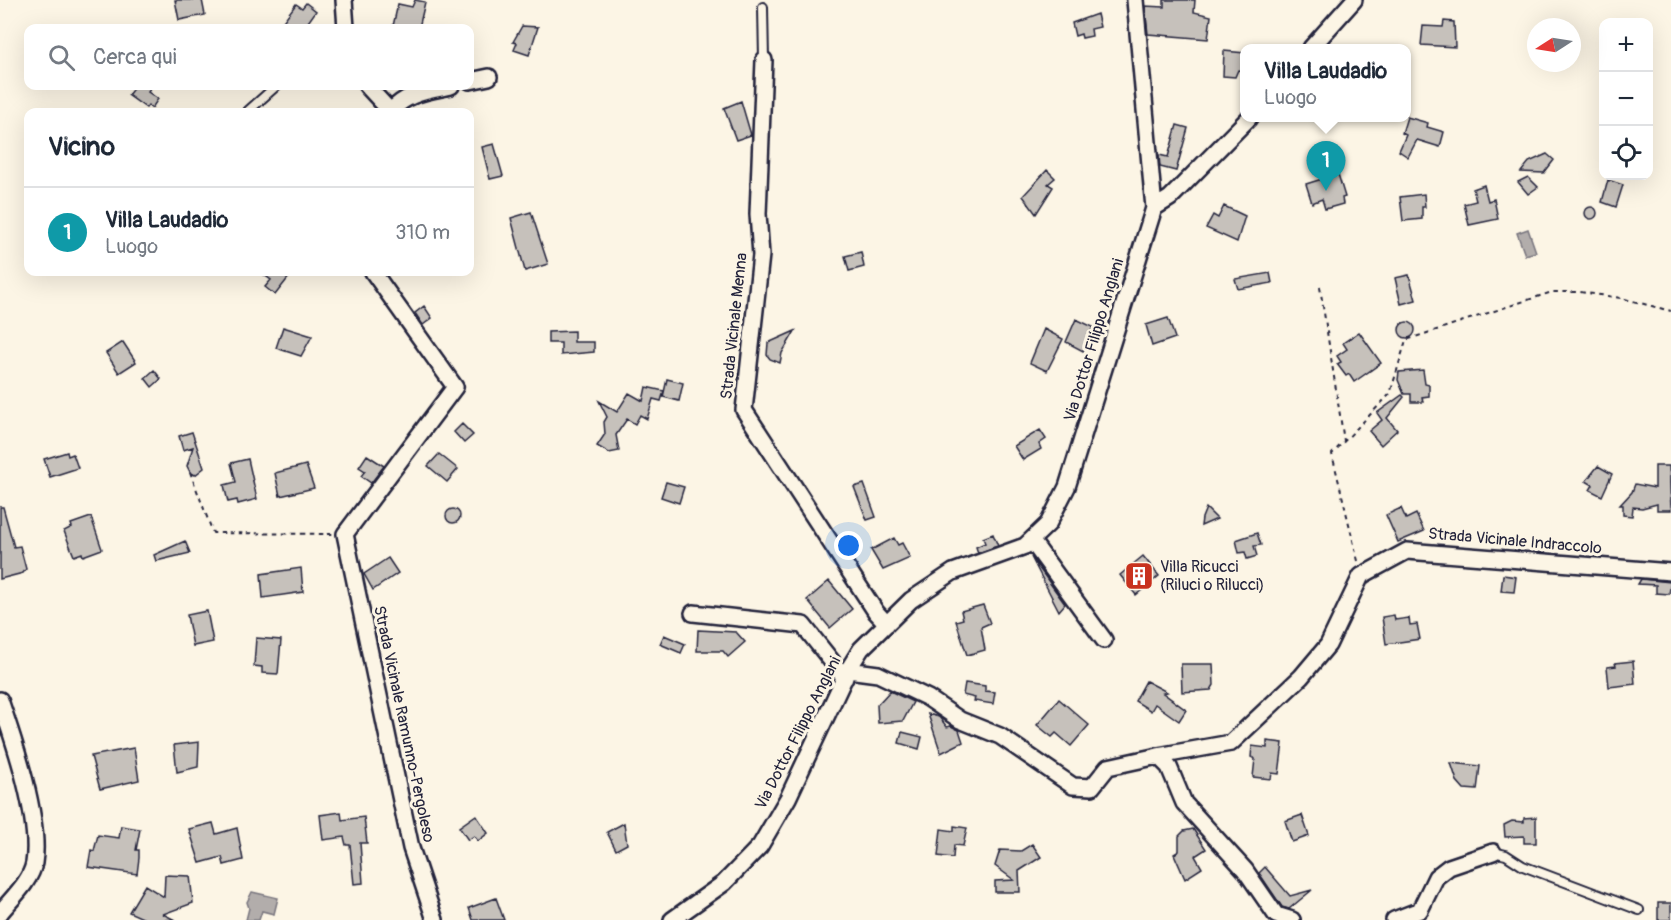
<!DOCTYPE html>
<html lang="it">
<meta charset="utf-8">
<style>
:root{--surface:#fff;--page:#f6f6f7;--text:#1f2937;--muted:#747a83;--line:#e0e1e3;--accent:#c8321e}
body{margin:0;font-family:Pangolin,sans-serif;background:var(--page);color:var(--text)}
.controls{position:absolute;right:18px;top:18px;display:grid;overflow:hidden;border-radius:12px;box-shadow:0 6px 24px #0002}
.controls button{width:54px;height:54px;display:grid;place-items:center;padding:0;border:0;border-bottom:2px solid var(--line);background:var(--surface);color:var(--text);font:30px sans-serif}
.compass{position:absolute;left:1527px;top:18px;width:54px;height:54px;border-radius:50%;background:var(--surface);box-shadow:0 6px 24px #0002;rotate:258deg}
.you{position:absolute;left:849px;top:546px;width:21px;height:21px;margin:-15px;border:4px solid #fff;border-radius:50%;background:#1a73e8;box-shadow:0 0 0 9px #1a73e833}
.badge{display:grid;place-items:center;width:39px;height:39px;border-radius:50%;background:var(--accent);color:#fff;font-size:20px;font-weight:700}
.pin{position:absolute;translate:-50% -50px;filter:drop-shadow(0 2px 3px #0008)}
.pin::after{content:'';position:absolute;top:32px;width:21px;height:18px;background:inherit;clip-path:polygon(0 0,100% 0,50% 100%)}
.popup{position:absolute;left:1240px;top:44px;width:171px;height:78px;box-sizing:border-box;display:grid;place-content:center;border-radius:12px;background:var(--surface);filter:drop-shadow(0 2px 4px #0005);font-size:20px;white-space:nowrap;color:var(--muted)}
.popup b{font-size:22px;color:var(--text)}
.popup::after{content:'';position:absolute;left:50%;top:100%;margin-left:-12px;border:12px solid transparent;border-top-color:var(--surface)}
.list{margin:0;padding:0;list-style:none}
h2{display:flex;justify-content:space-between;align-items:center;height:78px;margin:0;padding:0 24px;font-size:26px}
h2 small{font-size:20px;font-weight:400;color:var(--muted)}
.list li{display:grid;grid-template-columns:39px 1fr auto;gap:18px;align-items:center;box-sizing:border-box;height:90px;padding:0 24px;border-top:2px solid var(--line)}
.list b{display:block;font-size:22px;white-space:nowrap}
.list p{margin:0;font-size:20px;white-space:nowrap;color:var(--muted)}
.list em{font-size:20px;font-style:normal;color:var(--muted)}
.icon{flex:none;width:33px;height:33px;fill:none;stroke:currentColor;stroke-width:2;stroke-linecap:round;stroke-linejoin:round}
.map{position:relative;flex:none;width:1671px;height:920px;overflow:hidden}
.search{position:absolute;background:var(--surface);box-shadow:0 6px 24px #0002;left:24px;top:24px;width:450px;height:66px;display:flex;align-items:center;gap:15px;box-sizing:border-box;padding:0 21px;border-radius:12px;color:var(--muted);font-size:22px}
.panel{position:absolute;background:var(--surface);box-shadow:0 6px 24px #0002;left:24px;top:108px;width:450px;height:168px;border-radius:12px}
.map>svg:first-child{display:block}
.water{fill:#b2adab;stroke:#78757e;stroke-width:1.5}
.building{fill:#c6c1bb;stroke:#22223b;stroke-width:1.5}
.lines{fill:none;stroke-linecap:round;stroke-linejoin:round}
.lane-casing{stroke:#22223b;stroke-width:12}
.street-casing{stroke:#22223b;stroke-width:20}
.path{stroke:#22223b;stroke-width:2;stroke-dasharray:4.5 4.5;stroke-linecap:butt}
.lane{stroke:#fcf5e5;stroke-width:8}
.street{stroke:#fcf5e5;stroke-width:15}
.labels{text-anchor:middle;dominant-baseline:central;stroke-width:6;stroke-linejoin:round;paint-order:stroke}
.street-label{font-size:16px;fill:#22223b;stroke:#fcf5e5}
.poi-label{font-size:16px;fill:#22223b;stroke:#fcf5e5;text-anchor:start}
</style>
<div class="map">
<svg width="1671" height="920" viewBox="0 0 1671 920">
<rect width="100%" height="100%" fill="#fcf5e5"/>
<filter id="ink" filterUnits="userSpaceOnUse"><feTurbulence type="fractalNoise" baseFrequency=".0167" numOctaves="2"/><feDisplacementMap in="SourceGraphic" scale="12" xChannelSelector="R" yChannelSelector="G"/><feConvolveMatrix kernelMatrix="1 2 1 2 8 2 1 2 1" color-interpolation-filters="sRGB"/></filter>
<g filter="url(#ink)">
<!-- water -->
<path class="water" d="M1528 229 1536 252 1525 255 1517 233Z
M252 892 278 898 274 914 262 911 259 920H246L249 908 247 902Z"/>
<!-- building -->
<path class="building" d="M175 0H202L205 15 179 20Z
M415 0 425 2 419 28 393 26 398 4 412 7Z
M1164 0H1195L1194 12 1211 16 1208 39 1148 34 1145 6 1164 7Z
M306 3 316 11 304 28H278L296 4 302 8Z
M1097 14 1100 27 1091 29 1092 36 1082 38 1081 34 1075 36 1072 23Z
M1444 21 1454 22 1455 47 1421 45 1423 26 1443 27Z
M522 26 538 27 529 55 514 50 517 43 513 42Z
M1224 51 1245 53 1244 71 1238 70 1235 77 1223 76Z
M135 86H152L148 92 158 99 152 108 148 105 146 108 128 95Z
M741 101 751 135 736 140 724 108Z
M1407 117 1428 123 1427 127 1444 132 1440 147 1417 140 1408 157 1399 151 1406 135 1402 133Z
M1177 125 1188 128 1176 171 1160 167 1159 155 1168 157Z
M494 144 503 176 490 179 482 147Z
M1547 154 1554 160 1544 173 1521 172 1529 162Z
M1047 170 1055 178 1048 184 1053 187 1036 214 1023 196Z
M1338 174 1345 197 1342 198 1343 204 1325 209 1322 199 1312 203 1306 184Z
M1528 177 1538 187 1528 194 1518 182Z
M1608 180 1623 185 1616 207 1602 202Z
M1484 185 1488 201 1494 199 1498 219 1469 225 1464 204 1476 201 1473 189Z
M1424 194 1425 207H1422V219L1403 221 1400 197Z
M1224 206 1245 216 1237 242 1206 228 1213 215 1218 218Z
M1585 213a6 6 0 1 1 12 0a6 6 0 1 1-12 0Z
M531 212 548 264 525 271 511 218Z
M861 252 864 267 849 271 845 256Z
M260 272H293L275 295 265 287 271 280Z
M1270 273 1272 283 1238 289 1235 279Z
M1409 275 1416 300 1401 304 1395 278Z
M424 306 432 318 423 325 415 313Z
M1168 318 1175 338 1152 346 1146 325Z
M1076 319 1093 327 1083 351 1066 342Z
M1399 330a8 8 0 1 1 16 0a8 8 0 1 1-16 0Z
M283 327 312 336 301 356 276 348Z
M1044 329 1063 339 1047 371 1030 363Z
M574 331V342H594V352L561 355V343H548V332Z
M795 331 782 353 780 363 770 359 767 355 768 343Z
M1359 332 1381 363 1354 382 1349 374 1346 376 1337 364 1341 362 1337 356 1347 349 1343 343Z
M123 342 136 362 119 373 106 353Z
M154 370 161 379 152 387 145 378Z
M1423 370 1425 384 1429 385V396L1422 397 1423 402H1411V394H1404L1398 380 1399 372Z
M667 379 683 383 679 401 663 397Z
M646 387 664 391 661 401 653 399 647 419 640 415 635 424 627 419 616 435 619 451 609 453 597 446 605 434 604 422 607 417 599 401 617 412 629 393 643 401Z
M1402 395 1404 397 1387 418 1397 430 1381 445 1369 431 1382 420 1377 413Z
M462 424 473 435 464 443 454 432Z
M1040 430 1046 439 1039 444 1041 449 1023 460 1014 446Z
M192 432 204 468 195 475 190 472 187 466 193 447 183 450 179 436Z
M67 452 68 456 73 454 78 468 50 477 44 459Z
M439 454 458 469 447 482 428 466Z
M367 455 384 466 371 483 361 476 365 471 359 467Z
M248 459 257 499 238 504 237 500 228 502 224 485 236 482 231 463Z
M306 465 314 488 280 496 275 473Z
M1598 466 1612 474 1602 496 1590 490 1593 485 1586 481Z
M1655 466H1669L1671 510H1657V504L1642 508 1633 507 1632 516 1623 515V505H1620L1632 492 1635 484 1655 488Z
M666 482 684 487 679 503 661 497Z
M864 484 876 517 867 520 854 487Z
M0 507H3L14 547 20 546 26 569 23 573 0 579Z
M1206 508 1217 519 1201 526 1202 518Z
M1401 508 1406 519 1416 514 1424 531 1398 542 1386 515Z
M446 516a7 7 0 1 1 14 0a7 7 0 1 1-14 0Z
M91 517 102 549 83 556 82 553 74 556 64 531 72 527 71 524Z
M1257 533 1261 545 1254 546 1257 556 1247 559 1245 552 1239 553 1236 540Z
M993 534 998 546 978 553 976 547 985 543 983 538Z
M894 538 898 545 902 543 910 558 883 570 871 550Z
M185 541 190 553 156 561 154 555Z
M1143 556 1159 576 1136 595 1120 575Z
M1031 557 1065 604 1059 611Z
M388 558 398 573 373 590 364 574Z
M301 568 303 592 263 598 261 574Z
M1503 575 1516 577 1514 592 1501 591Z
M1641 579 1671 582 1669 594 1656 593V585L1638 584Z
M829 581 852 609 830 628 807 600Z
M983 605 990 623 981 627 985 650 967 655 956 621 963 619 961 611Z
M207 611 213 642 193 646 187 615Z
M1394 615 1395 620 1409 618 1410 625 1417 624 1420 639 1386 644 1382 617Z
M698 630 736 632 745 642 728 657 723 651H697Z
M664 635 685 644 681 653 660 644Z
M256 638 281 640 278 674 262 673V667L254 666Z
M1633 661 1635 684 1609 687 1607 667 1616 666 1615 663Z
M1181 664H1213L1214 685 1211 690 1182 692Z
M1146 681 1167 692 1163 693 1186 710 1179 721 1155 704 1151 711 1135 701Z
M965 683 985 686V691L995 692 993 704 974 701 975 698 963 695Z
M890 691 913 702 903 721 878 723 877 705Z
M1059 699 1089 725 1071 746 1056 733 1052 737 1037 725Z
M928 714 939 717 947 727 951 726 959 730 963 742 941 753Z
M902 732 922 737 919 749 899 743Z
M1267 741 1283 743 1279 774 1272 773 1271 779 1253 777 1255 759 1251 757 1252 746 1267 748Z
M199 742 198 767 177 772 174 745Z
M134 748 139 780 100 789 91 756Z
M1451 763 1480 766 1477 790 1464 789 1457 781Z
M341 812 342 820 364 817 367 843H360L363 883 354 884 350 845H346L344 837 323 840 320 815Z
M476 815 488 833 478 841 474 836 468 840 459 827Z
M1302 815 1309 836 1292 842 1285 821Z
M1536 817V843H1524V836L1505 837 1504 825 1512 821 1524 822V818Z
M213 823 216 834 237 828 243 860 224 865 222 857 200 863 189 829Z
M624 823 627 844 616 850 607 832Z
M121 826 140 829 136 850H139V858L137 874 88 867 91 850 94 851 98 835 119 838Z
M954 826 967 828 963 846 954 845 953 858 938 856 941 829 954 831Z
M1193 829 1206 849 1195 856 1202 868 1185 879 1174 854 1179 851V836L1184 831Z
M1032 844 1041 857 1019 871 1020 892H995V881L1014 880 995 866 1000 850 1021 851Z
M1265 867 1290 896 1312 890 1289 909 1282 907 1259 873Z
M165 875 190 876 193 903 163 914 175 920H147L129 912 145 885 164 897Z
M496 898 504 920H473L469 908Z
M1658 903H1671V920H1658Z"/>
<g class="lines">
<!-- lane casing -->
<g class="lane-casing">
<path id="lane" d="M763 7 764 60
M247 112 276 86
M1493 852 1506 855 1523 866 1639 910"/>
</g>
<!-- street casing -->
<g class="street-casing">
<path id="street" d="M344 0 346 28
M1311 48 1354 0
M764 60 758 214 761 255 744 410 876 612 887 624
M470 81 489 77
M367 86 391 112
M390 112C406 93 428 91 451 86
M1154 208 1170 198 1249 118
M373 272 455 387 345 534 411 848 435 920
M1031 540 1104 640
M693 613 803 625 845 678
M848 670 878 674 928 698 960 720 1000 736 1073 786 1092 787 1108 767 1158 756 1169 767 1184 803 1245 870 1276 915 1292 920
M0 700C14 741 41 820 34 863 31 881 11 899 0 913
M1158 756 1231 743 1301 677 1328 645 1361 576 1407 551 1671 572
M672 920 724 883 760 846 788 798 848 670 861 649 911 600 953 572 1025 546 1048 524 1067 487 1154 208 1135 0
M1394 920 1420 910 1436 877 1449 867 1493 852"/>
</g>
<!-- path -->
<path class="path" d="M1320 287 1344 441
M190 472 213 533 333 534
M1358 561 1332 454 1390 394 1406 340 1552 292H1580L1621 298 1671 311"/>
<!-- lane -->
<use href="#lane" class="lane"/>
<!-- street -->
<use href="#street" class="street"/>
</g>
</g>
<!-- icons -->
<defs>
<g id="building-square" transform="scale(1.5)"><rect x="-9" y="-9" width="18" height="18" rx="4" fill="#c8321e" stroke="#fcf5e5"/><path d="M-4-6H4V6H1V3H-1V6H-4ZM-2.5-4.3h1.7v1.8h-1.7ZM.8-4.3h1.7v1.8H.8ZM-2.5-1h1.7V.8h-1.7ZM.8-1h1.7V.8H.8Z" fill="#fff"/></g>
</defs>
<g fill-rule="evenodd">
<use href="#building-square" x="1139" y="576"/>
</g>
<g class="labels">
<!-- street labels -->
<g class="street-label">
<text transform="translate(734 326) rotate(-84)">Strada Vicinale Menna</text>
<text transform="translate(1094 340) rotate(-73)">Via Dottor Filippo Anglani</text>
<text transform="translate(1515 541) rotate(5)">Strada Vicinale Indraccolo</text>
<text transform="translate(404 724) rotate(78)">Strada Vicinale Ramunno-Pergoleso</text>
<text transform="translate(798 733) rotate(-63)">Via Dottor Filippo Anglani</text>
</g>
<!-- poi labels -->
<g class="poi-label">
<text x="1160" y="567">Villa Ricucci<tspan x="1160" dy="18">(Riluci o Rilucci)</tspan></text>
</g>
</g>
</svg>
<div class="controls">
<button>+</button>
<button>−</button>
<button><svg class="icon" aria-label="locate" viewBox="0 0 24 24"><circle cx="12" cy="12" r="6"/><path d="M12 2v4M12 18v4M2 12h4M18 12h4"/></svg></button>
</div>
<svg class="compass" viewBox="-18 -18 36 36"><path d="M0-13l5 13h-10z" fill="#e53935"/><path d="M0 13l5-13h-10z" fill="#747a83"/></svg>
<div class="you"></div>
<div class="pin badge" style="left:1326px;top:191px;background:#0f9aa8">1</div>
<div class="popup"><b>Villa Laudadio</b>Luogo</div>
<div class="search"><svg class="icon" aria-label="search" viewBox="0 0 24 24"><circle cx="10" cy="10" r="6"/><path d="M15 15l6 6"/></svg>Cerca qui</div>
<section class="panel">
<h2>Vicino<small></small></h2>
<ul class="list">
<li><span class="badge" style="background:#0f9aa8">1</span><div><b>Villa Laudadio</b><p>Luogo</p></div><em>310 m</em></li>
</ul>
</section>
</div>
